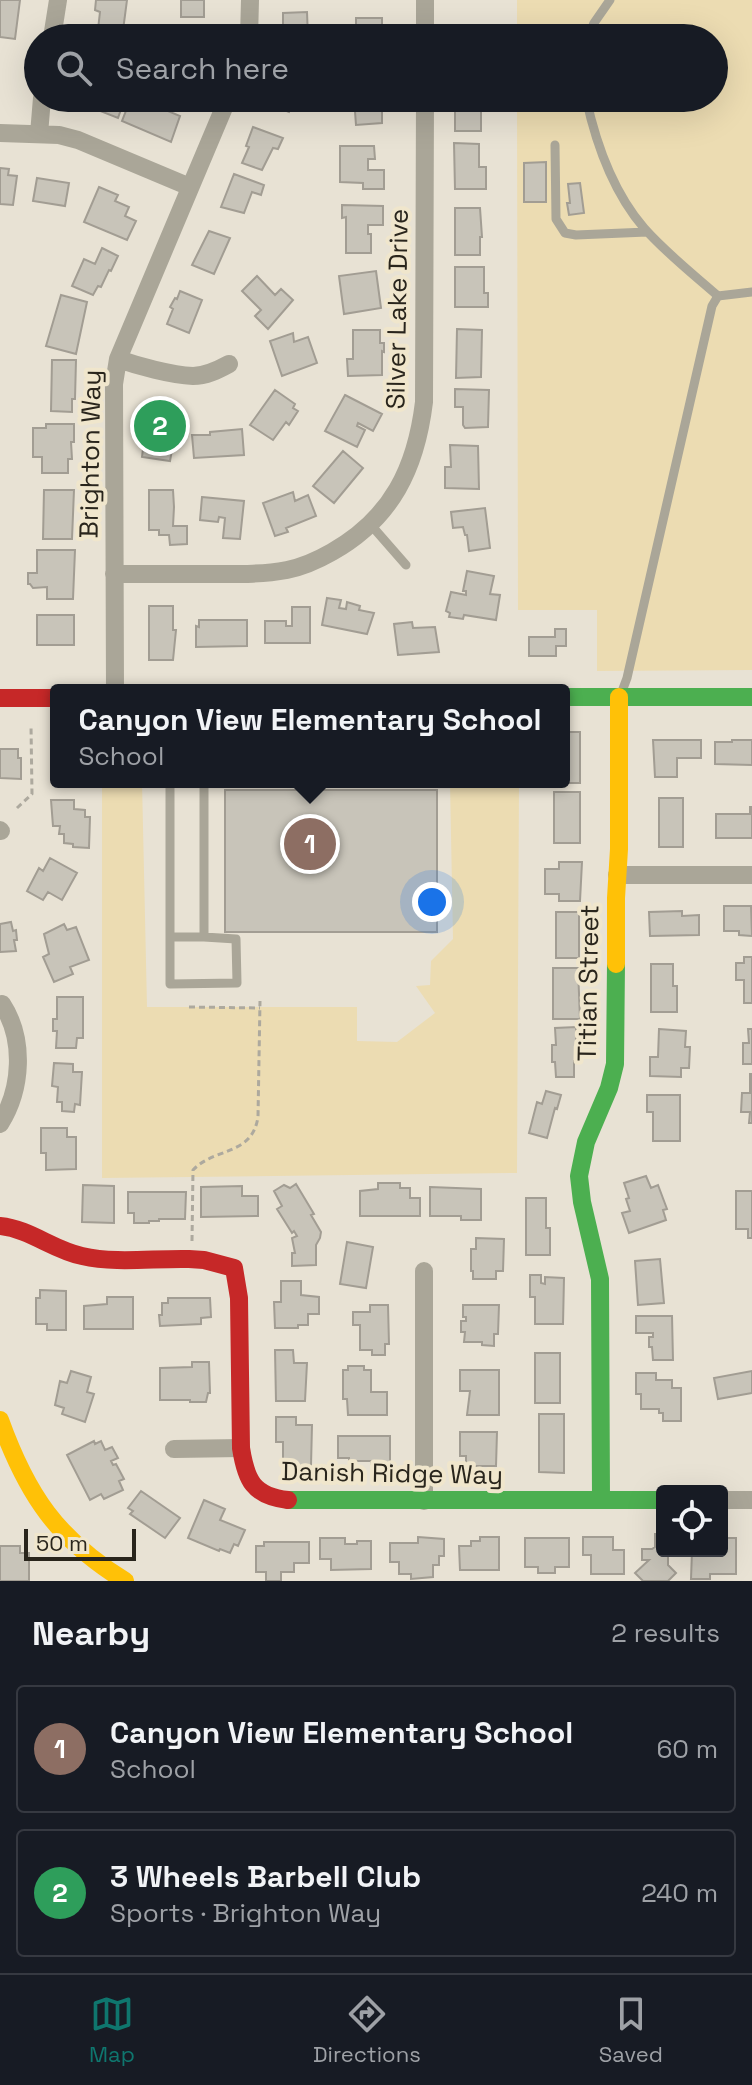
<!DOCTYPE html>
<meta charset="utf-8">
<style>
:root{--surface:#171b24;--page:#242831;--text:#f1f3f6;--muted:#9ea1a6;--line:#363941;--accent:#0f766e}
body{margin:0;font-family:"Space Grotesk",sans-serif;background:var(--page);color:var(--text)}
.controls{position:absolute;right:24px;bottom:24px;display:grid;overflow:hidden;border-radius:8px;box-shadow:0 8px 32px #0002}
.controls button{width:72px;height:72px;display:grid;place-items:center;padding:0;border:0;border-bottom:2px solid var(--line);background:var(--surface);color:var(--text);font:40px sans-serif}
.scale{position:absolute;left:24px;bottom:20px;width:112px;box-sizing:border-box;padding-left:8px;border:4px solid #29251c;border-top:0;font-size:22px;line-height:28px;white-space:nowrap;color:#29251c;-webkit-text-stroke:6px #f0e6cc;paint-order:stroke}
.you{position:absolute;left:432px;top:902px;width:28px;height:28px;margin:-20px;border:6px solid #fff;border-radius:50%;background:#1a73e8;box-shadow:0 0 0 12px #1a73e833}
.badge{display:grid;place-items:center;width:52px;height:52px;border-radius:50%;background:var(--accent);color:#fff;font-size:26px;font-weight:700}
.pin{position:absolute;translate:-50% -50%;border:4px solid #fff;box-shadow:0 2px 8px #0006}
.popup{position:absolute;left:50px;top:684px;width:520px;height:104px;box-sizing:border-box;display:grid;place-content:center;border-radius:8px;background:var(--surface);filter:drop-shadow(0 2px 6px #0005);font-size:26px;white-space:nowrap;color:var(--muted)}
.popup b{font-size:30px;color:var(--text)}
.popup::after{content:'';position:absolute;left:50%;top:100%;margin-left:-16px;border:16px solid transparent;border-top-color:var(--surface)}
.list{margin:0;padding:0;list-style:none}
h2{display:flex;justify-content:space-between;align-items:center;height:104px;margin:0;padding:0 32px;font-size:34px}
h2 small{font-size:26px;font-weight:400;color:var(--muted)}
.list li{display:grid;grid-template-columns:52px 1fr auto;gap:24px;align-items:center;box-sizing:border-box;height:128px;margin:0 16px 16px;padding:0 16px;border:2px solid var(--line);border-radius:8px}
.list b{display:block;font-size:30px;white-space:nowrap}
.list p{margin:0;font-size:26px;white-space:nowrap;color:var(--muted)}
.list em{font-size:26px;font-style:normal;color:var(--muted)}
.icon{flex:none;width:44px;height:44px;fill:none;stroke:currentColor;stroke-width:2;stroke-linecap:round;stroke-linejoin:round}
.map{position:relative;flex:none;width:752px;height:1581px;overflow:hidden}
.search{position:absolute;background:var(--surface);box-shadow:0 8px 32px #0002;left:24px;right:24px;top:24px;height:88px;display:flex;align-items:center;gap:20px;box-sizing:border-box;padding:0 28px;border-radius:44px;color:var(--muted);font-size:30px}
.sheet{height:392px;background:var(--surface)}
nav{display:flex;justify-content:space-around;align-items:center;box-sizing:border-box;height:112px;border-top:2px solid var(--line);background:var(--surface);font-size:22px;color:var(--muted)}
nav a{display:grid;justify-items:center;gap:4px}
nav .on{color:var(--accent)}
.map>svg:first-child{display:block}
.green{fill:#ecdcb2}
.building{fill:#c8c4b9;stroke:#a29d93;stroke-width:2}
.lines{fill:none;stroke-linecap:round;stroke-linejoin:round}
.path{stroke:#ada99e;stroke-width:3;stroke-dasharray:6 4;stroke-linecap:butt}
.lane{stroke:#aaa698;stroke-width:9}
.street{stroke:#aaa698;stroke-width:18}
.fast{stroke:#4caf50;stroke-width:18}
.slow{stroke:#ffc107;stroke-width:18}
.jam{stroke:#c62828;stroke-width:18}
.labels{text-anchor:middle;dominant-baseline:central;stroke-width:8;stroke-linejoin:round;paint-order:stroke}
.street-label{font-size:26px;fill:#29251c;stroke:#f0e6cc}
</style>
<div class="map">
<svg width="752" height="1581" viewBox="0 0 752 1581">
<rect width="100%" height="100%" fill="#e8e2d4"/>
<!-- green -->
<path class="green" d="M517 0H752V670L597 671V610H518L517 98H714V38H517Z
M102 782H142L147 1007H357V1041L397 1042 435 1013 416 986 430 985 431 961 453 939 450 782H519L517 1173 102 1178Z"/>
<!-- building -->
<path class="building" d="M0 0H20L15 39 0 37Z
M96 0H127L122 38H97L100 12 95 10Z
M181 0H204V17H181Z
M307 12 308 38H283V13Z
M356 18H382V38H356Z
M481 28V38H455V29Z
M91 98H125L118 118 95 109 98 106 89 103Z
M131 98H137L180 116 171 142 122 121Z
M269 98H294L289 112 267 104Z
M354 98H382V123L356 125Z
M457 98H481V131H455V110H458Z
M253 127 283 138 278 149 273 148 262 170 242 163 249 147 246 146Z
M454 143 479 144V167H486V189H455Z
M340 146H374L375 159H368V170H384V189H363V183L340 182Z
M546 162V202H524V163Z
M0 168 9 169 8 175 17 176 13 205 0 204Z
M234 174 264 185 261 195 252 192 244 213 221 207Z
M37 178 69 183 65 206 33 201Z
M580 183 584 213 569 215 567 203H570L568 184Z
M99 187 118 195 115 201 129 207 125 216 136 221 127 240 84 222Z
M342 205 383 206V225H368V234H371V253H346V217L342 218Z
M455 208H480L482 237H480V255H455Z
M209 231 230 238 214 274 192 265Z
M102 248 118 256 111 271 109 270 101 287 98 286 93 295 72 286 84 259 95 264Z
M455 267H484V293H488V307H455Z
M376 271 381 308 344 314 339 276Z
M257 276 275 295 281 289 293 300 268 329 255 316 261 310 242 291Z
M180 291 202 300 189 333 167 324 173 309 170 307 175 298 177 299Z
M61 295 87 302 76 354 46 346Z
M457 329 482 330 481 377 456 378Z
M353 330H380V343H384V352L382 351V375L348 376 347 359H353Z
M293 333 294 342 308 337 317 363 282 376 270 341Z
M52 360H76L75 399H72V412L51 411Z
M455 389 489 390 488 427 465 428 463 425V407H455Z
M275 390 295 404 293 408 298 411 289 425 286 422 273 440 250 425Z
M345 395 382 414 373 431 358 423 357 426 365 430 357 447 325 431Z
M148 409 176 414 171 439H174L170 461 142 457Z
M46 424H74V442H71L72 459H68V473H42V457H33V428H46Z
M242 429 244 455 194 458 192 435H210V432Z
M450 445 478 446 479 489 445 488V467H451Z
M343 451 363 468 334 503 313 486Z
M44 490H74L72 539H43Z
M149 490H173L174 507 173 526H187V544L170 545 169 535H159V530H149Z
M293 492 295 501 308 495 316 516 286 528 288 532 275 536 263 503Z
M202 497 244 501 240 539 223 538 225 518 219 517 218 522 200 520Z
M485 508 490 548 469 551 467 535H465L463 527 453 528 451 512Z
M37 550H75L73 599H47V587L33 588 30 584H28V573H37Z
M467 571 494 576 490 594 500 595 496 620 464 615 463 619 449 617 450 613 446 611 451 592 466 595V591H463Z
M327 598 341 600 339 608 346 609 347 602 360 606 359 610 374 613 367 634 322 625Z
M149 606H173V630H176L173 660H149Z
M292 607H310V643H265V621H286V626H292Z
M37 615H74V645H37Z
M199 620H247V646L196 647V626L199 627Z
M412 622 413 628 435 627 439 652 398 655 394 624Z
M555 629H566V646H556V656H529V637H555Z
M564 732H580V783H553L564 782Z
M653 740H701V758H677V777H655Z
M732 740H752V765L715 764V742H732Z
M0 749H18V758H21V779L0 778Z
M225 790H437V932H225Z
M554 792H580V843H554Z
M659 798H683V847H659Z
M51 800H74V809L85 810V817H90L89 848 73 847V844L64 843V834H59L60 826H53Z
M750 807H752V838H716V814H750Z
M50 858 77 873 62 900 48 892 43 900 27 891 39 868 43 871Z
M559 862H582L580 901H559V894H545V869H559Z
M724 906H751L752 936 739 935V931H724Z
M682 911V916L699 915V935L650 936 649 912Z
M556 912H579V958H556Z
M11 922 13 931 16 930 17 940H14L16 951 0 952V924Z
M64 924 67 930 76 927 89 960 70 967 73 974 54 982 43 957 49 954 44 934Z
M744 957H752V1003H744V980H736V963H744Z
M651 964H673V986H677V1012H651Z
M553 968H578L580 1019H553Z
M57 997H83V1038H77L76 1048H56L57 1031H53V1019H57Z
M576 1027V1045H579V1061H574V1077H556L555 1062H552V1045H556L555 1028Z
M659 1029 686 1031 685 1047H690L689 1068H681V1077L650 1076V1057H658Z
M748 1029H752V1064H743V1043H749Z
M54 1063 73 1064V1072H82L80 1105 75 1104 74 1112 62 1111V1102H57L58 1087 52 1086Z
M750 1074H752V1123H749L750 1112H741L742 1093H750Z
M546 1091 561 1095 557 1109 555 1108 547 1138 529 1133 537 1102 542 1104Z
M647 1095H680V1141H653V1112H647Z
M41 1128H67V1137H76V1169L46 1170V1153H41Z
M646 1176 651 1188 658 1185 667 1209 663 1210 666 1220 629 1233 622 1213 630 1211 626 1199 629 1198 624 1183Z
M378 1183H400V1188H410V1198H420V1216H360V1191L378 1189Z
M296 1184 314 1214 311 1215 321 1232 320 1238 316 1245V1265L292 1266V1253H295L292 1238 297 1236 294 1231 292 1233 277 1209 282 1206 274 1191 284 1185 290 1188Z
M83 1185 114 1186V1223L82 1222Z
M242 1186V1196H258V1216L201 1217V1187Z
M430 1187 481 1189V1220H461V1216H430Z
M736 1191H752V1238H748V1229H736Z
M128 1192H186L185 1219H159V1221H149V1223H134V1213H128Z
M526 1198H546V1228H550V1255H526Z
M476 1238 504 1239 503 1271H496V1279H473V1271H471V1249H476Z
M347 1242 373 1247 366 1288 340 1284Z
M660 1259 664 1303 638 1305 635 1261Z
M530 1275H541V1283L545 1284V1277L564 1278 563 1324H535V1297H530Z
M281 1281H301V1295L319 1297V1314H308V1325H298V1328H275L274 1302H281Z
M40 1290 66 1291V1330H47V1324H36V1298H40Z
M107 1297H133V1329H84V1306L107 1304Z
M168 1298H210L211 1317 201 1318V1324L160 1326 159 1315H162V1303H168Z
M370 1305H388L389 1344H385V1355H372V1350H360V1325H353V1312H370Z
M463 1305H499L498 1334H494V1346L482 1345V1342H464L465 1332H461V1321H466V1317H463Z
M636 1316H672L673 1360H653L652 1347H649V1337H653V1333H636Z
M275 1350H293L294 1363H307L305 1401H276Z
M535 1353H560V1403H535Z
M192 1362H209L210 1393H208L206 1402H190V1400H160V1368L192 1367Z
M348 1366H364V1370H371V1392H387V1415H348L347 1399H343V1370H348Z
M460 1370H499V1415H467L470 1391H460Z
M71 1371 91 1377 87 1392 94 1394 85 1422 62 1414 64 1408 55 1405 60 1381 67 1383Z
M752 1371V1393L718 1399 714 1378Z
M636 1373H656V1380H672V1388H681V1421H663V1413H659V1409H641V1394H636Z
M539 1414H564V1473L539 1472Z
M276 1417H296V1425H312L311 1466 283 1465V1442H276Z
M460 1432H497L496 1466H466V1456H460Z
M338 1436H390V1464H371V1461H349V1458H338Z
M94 1441 95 1444 101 1441 105 1450 112 1447 118 1458 111 1461 113 1465 116 1464 124 1479 119 1481 123 1490 104 1499 101 1494 90 1500 67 1455Z
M141 1491 180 1518 165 1538 130 1514 133 1511 128 1508Z
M204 1500 225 1509 220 1520 245 1530 238 1546 234 1544 230 1553 220 1549 219 1551 188 1538Z
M655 1534H662V1551H675L668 1552V1565L676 1573 668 1581H643L635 1573 649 1560H642V1549H652L655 1547Z
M418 1537 444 1539V1556H439V1565H433V1577L411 1579V1574H399V1562H390V1543H418Z
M480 1537H499V1570H460L459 1546H471V1541H480Z
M583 1537H613V1550H624V1574H591V1555H583Z
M320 1538H345V1544H357V1541H371V1569L331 1570V1559H320Z
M525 1538H569V1567H555V1573H538V1567H525Z
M722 1538H736V1574H710V1579H691L692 1551H710V1553H718V1551H722Z
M264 1542H309V1563H294V1572H281V1581H266V1572H256V1546H264Z
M0 1546H20V1553H29V1581H0Z"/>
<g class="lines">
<!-- path -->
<path class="path" d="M17 808 32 794 31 725
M189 1007 260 1008
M192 1241 193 1170C215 1147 252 1156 258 1117L260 1001"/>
<!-- lane -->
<path class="lane" d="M588 38 594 23 610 0
M586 98C596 144 613 192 644 228 666 253 693 274 718 296
M555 145 556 219 565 233 576 235 647 232
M371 525 406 565
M621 694 627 678 712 306 718 296 752 292
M170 782V984L237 983 236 939 204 937V782
M170 937H204"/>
<!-- street -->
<path class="street" d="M52 38 58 0
M249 38 250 0
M425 38V0
M0 133 59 135 78 140 190 187
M39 134 42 98
M118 359C138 366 171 375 193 376 206 376 218 370 229 364
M114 574C145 574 176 574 207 574 234 574 260 575 287 570 302 567 318 560 332 552 392 518 416 468 424 402L425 98
M115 690 114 384 118 359 228 98
M0 830 1 831
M617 875H752
M0 1124C22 1089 25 1039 2 1004
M424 1271V1501
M174 1449 241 1448
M722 1500H752"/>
<!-- fast -->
<path class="fast" d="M564 697H752
M288 1500H662
M601 1500 600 1279 582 1202 579 1176 586 1142 609 1088 615 1064 616 964"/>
<!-- slow -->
<path class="slow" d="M616 964V898L619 849V697
M0 1420C27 1495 57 1539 125 1581"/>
<!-- jam -->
<path class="jam" d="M0 698H56
M0 1226C30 1229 53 1250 82 1256 117 1264 153 1258 189 1259L204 1260 234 1268 239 1298 241 1448C246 1480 253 1496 288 1500"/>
</g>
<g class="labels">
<!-- street labels -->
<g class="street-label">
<text transform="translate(397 309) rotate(-89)">Silver Lake Drive</text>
<text transform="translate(90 454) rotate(-89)">Brighton Way</text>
<text transform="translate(588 983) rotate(-89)">Titian Street</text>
<text transform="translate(392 1473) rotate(1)">Danish Ridge Way</text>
</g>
</g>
</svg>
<div class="controls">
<button><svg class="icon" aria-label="locate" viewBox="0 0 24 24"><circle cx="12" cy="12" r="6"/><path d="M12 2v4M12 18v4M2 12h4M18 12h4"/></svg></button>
</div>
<div class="scale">50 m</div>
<div class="you"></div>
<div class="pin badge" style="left:310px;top:844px;background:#8d6e63">1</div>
<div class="popup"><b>Canyon View Elementary School</b>School</div>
<div class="pin badge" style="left:160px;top:426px;background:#2e9e5b">2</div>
<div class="search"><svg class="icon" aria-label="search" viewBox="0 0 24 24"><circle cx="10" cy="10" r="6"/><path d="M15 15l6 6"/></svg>Search here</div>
</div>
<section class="sheet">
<h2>Nearby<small>2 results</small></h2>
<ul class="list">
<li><span class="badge" style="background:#8d6e63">1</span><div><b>Canyon View Elementary School</b><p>School</p></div><em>60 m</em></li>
<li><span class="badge" style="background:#2e9e5b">2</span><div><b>3 Wheels Barbell Club</b><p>Sports · Brighton Way</p></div><em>240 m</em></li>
</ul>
</section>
<nav>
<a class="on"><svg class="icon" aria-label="map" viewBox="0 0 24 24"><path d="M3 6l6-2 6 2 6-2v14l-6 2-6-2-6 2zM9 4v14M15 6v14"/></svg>Map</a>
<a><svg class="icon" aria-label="directions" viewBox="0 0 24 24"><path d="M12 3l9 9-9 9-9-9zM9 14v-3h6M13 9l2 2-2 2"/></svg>Directions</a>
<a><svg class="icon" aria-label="saved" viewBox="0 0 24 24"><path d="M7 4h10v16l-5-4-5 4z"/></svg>Saved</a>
</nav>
